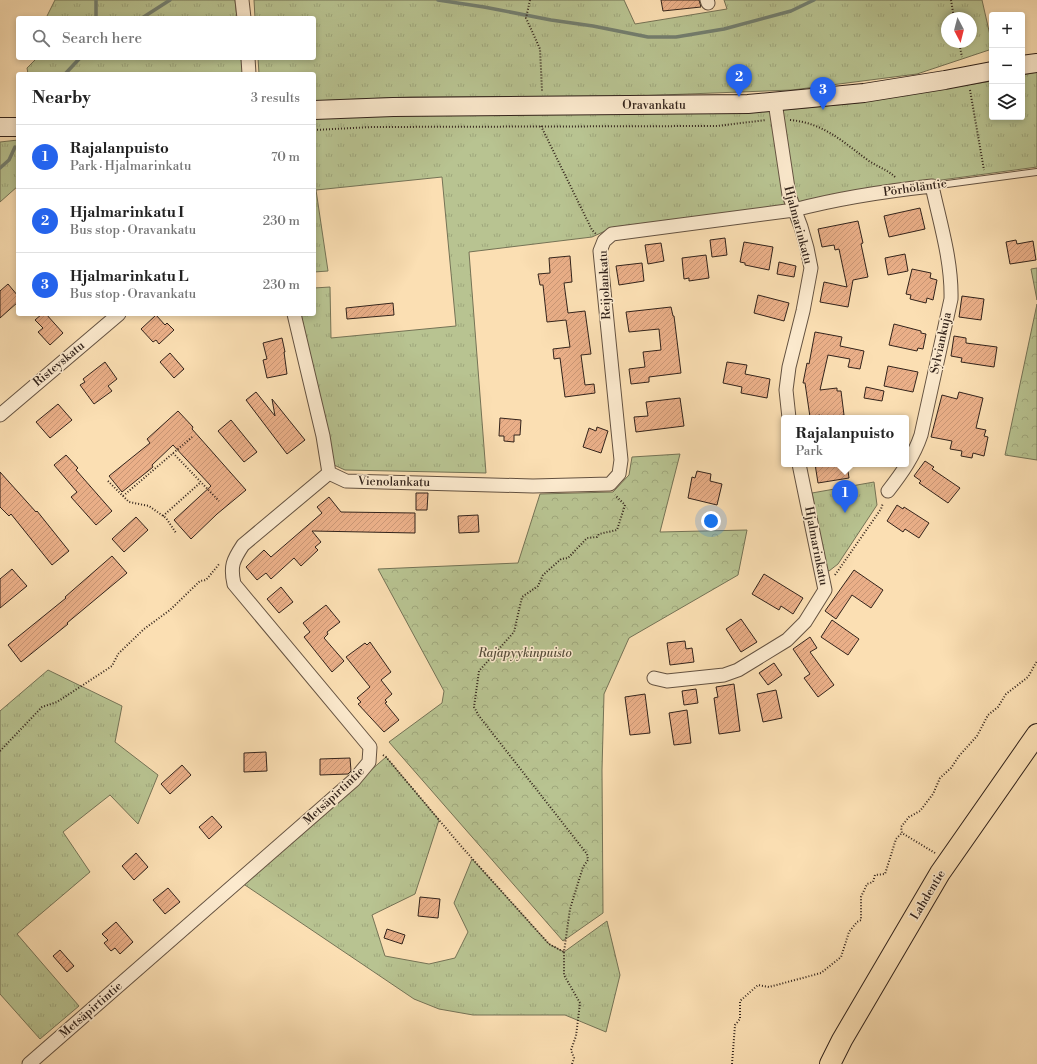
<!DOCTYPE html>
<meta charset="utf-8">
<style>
:root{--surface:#fff;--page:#f6f6f6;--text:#222;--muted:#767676;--line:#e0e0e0;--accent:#2563eb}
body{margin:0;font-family:"Libre Bodoni",serif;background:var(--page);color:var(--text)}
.controls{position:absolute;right:12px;top:12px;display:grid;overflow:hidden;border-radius:4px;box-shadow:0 2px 6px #0003}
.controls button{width:36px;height:36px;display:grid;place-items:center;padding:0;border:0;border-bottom:1px solid var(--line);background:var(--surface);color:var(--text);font:20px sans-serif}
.compass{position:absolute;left:941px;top:12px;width:36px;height:36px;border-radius:50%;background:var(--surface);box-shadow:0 2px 6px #0003;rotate:173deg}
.you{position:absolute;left:711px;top:521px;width:14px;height:14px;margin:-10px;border:3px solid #fff;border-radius:50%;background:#1a73e8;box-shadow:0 0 0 6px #1a73e833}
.badge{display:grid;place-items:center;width:26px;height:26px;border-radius:50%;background:var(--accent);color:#fff;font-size:13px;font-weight:700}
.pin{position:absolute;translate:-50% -33px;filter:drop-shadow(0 1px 2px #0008)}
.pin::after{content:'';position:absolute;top:21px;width:14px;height:12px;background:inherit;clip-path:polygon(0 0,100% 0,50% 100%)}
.popup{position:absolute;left:781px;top:415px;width:128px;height:52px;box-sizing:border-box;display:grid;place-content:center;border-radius:4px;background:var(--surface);filter:drop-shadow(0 1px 3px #0005);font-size:13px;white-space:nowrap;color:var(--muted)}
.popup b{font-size:15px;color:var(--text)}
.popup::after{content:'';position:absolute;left:50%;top:100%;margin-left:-8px;border:8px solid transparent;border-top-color:var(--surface)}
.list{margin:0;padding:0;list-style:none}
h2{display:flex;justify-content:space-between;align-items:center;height:52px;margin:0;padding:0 16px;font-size:17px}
h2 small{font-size:13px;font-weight:400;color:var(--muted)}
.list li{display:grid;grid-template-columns:26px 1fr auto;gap:12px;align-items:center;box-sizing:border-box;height:64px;padding:0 16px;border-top:1px solid var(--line)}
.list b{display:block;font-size:15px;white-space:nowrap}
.list p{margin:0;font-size:13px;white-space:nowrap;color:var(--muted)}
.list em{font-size:13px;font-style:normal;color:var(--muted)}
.icon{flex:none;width:22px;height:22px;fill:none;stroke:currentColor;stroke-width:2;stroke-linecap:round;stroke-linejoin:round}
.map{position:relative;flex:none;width:1037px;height:1064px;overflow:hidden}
.search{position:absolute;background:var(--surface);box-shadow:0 2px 6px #0003;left:16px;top:16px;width:300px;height:44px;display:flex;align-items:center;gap:10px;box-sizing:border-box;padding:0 14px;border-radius:4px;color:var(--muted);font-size:15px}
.panel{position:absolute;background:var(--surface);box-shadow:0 2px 6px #0003;left:16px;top:72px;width:300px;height:244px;border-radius:4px}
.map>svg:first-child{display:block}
.grass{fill:url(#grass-tufts);stroke:#757356;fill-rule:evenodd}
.forest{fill:url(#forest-crowns);stroke:#757356}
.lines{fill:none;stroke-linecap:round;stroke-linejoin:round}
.stream{stroke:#737f70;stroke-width:3.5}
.building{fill:url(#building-hatch);stroke:#32231b}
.lane-casing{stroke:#645241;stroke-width:8}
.street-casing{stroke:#645241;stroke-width:15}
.secondary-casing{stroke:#32231b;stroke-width:20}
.primary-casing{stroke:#32231b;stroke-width:22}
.path{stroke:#32231b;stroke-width:2;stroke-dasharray:1 2;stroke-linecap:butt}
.lane{stroke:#fceace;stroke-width:6}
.street{stroke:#fceace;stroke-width:13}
.secondary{stroke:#fceace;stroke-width:18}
.primary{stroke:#fbdfb3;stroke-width:20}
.labels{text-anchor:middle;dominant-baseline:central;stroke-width:3;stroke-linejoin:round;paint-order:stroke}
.street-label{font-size:12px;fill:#32231b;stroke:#fceace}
.park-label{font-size:12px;font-style:italic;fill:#544b38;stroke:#fceace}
</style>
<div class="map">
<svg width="1037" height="1064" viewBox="0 0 1037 1064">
<defs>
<pattern id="grass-tufts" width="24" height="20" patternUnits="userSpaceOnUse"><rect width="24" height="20" fill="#b8c391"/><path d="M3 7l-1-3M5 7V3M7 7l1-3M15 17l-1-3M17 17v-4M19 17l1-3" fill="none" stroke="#9fa77c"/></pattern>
<pattern id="forest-crowns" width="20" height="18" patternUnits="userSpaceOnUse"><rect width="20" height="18" fill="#b8c391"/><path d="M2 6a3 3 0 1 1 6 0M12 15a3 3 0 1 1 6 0" fill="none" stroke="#9fa77c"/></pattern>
<pattern id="building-hatch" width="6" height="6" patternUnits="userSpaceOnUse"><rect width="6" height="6" fill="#eaaf88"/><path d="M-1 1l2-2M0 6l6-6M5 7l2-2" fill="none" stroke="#c99675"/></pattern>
</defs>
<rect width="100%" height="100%" fill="#fbdfb3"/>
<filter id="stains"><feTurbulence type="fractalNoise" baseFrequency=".005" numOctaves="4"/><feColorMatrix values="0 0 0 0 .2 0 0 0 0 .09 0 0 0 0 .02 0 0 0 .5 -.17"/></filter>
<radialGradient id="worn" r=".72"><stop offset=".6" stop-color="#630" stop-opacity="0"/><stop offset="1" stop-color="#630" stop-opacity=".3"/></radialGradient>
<!-- grass -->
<path class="grass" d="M55 0H235L237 18H46Z
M254 0H624L635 24 727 9 724 0H982L992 44V49L917 74 792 90 635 96 411 97 314 101V74H259L258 58H314V18H255ZM947 18H971V42H947Z
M37 58H241L243 74H28L27 68Z
M1037 72V167L838 194 768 208 614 227 592 237 469 252 486 473 345 470 334 465 301 314H314V288L330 287 331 338 456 326 442 177 316 190 328 271 314 272V119L377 116 485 114H636L794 109 857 103 992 81V117H1022V75Z
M18 140V186L0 202V142Z
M874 482 877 505 838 564 829 571 826 569 812 493Z
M48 670 122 706 115 742 158 775 138 824 110 795 63 832 90 872 17 934 79 1006 40 1039 0 994V711Z
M386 757 439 820 415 894 372 915 385 956 429 964 455 958 468 932 454 903 472 859 549 944 564 952 607 921 620 975 606 1032 565 1015H473L439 1009 414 999 242 883Z"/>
<!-- forest -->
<path class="forest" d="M1037 268V300L1031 269Z
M1037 304V460L1005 455Z
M680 454 660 532 747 530 738 575 629 638 604 694 602 770 603 913 563 941 389 742 442 703 444 691 378 569 518 563 540 494 613 492 629 475 632 457Z"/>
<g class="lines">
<!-- stream -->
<path class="stream" d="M438 0 484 7 551 20 593 26 648 37H676L724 29 791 11 814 0
M96 18V0
M142 18 170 0
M65 74 80 58
M0 168 9 160 15 147"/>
</g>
<!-- building -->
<path class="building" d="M661 0H699L701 7 663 11Z
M920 208 925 229 889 237 884 216Z
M858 221 863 243 861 244 868 277 853 280 848 307 820 302 824 282 847 287 839 249 835 250 834 245 822 247 818 229Z
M725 238 727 255 712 257 710 240Z
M1016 240 1017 244 1033 241 1036 260 1010 264 1006 242Z
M744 242 773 247 769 270 745 265V263L740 262Z
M661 243 664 261 648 264 645 245Z
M905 254 908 271 888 275 885 258Z
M706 255 709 278 689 281V278L684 279 682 258Z
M570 256 572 282 564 283 568 313 585 311 591 354 581 355 585 385 594 384 595 393 565 397 560 358 554 359 553 349 570 347 566 320 547 322 543 285H540L538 274 550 273 549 258Z
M779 262 796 266 794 277 777 274Z
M642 263 644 281 619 285 616 266Z
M912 269 931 273 930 278 937 280 933 300 927 298 926 303 910 299 911 295 906 294Z
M8 284 18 296V302L0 318V291Z
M758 295 789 303 784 321 754 313Z
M962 296 984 299 981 320 959 317Z
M393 303 394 315 347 319 346 308Z
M671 307 673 316H674L681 373 649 377V382L631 384 629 369 645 367 643 352 661 350 659 329 629 332 626 312Z
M42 314H46L63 333 50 345 38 332 43 328 35 320Z
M156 315 165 325 167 323 174 330 159 344 156 340 153 342 141 329Z
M894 324 921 331V333L926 334 923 349 918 348 917 351 889 345Z
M815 332 842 337 840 346 864 351 860 369 848 367 850 359 828 355 820 390 837 388V391H841L844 415 827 418H820V415L810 417 805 383H803L807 363 809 364Z
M954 336 966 338V343L997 347 994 367 961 362 962 358 951 356Z
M282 338 285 352H284L287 374 267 378 263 360 267 359 263 343Z
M170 353 184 369 174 378 160 362Z
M105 362 117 379 108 386 112 391 94 404 80 385 85 382 83 379Z
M727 362 747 365 745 374 770 379 767 398 741 393 742 387 723 383Z
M888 366 918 372 913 392 884 386Z
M866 387 884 391 882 401 864 398Z
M256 392 275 416 272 399 305 440 287 454 246 400Z
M959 392 983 398 976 428 986 430 984 436 988 437 984 456 973 453 972 458 961 456 962 451 950 449 952 441 931 437 942 395 957 399Z
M680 398 684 426 636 432 634 417 648 416 646 402Z
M58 404 72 420 50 438 36 422Z
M178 411 193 427 192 429 246 490 217 514 191 539 174 520 211 486 173 445 152 465 153 467 122 492 109 476 150 443 147 439Z
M500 418 521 420 520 435H514V442L504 441V436H499Z
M231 420 257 452 244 462 218 431Z
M597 427 608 431 601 453 583 447 589 428 596 431Z
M66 455 78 468 76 470 112 511 96 525 71 497 77 492 54 465Z
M925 461 934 467 932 469 960 488 948 503 919 483 921 481 914 476Z
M815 464H847L849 478 818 483Z
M697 471 711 474 710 481 722 484 717 505 688 498 692 477 695 478Z
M0 472 36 512 37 511 69 551 52 565 11 514 9 516 0 507Z
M416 493H428L427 510H416Z
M329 497 341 512 415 513V533L312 531 321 542 315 547 318 550 301 566 294 558 271 579 266 573 257 580 246 567 264 550 271 557 322 513 317 507Z
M897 505 903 509 904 507 929 523 919 538 905 529 903 532 887 521Z
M478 515 479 532 459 533 458 516Z
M136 517 148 530 124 552 112 539Z
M112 556 127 573 67 623 68 624 21 662 8 645 66 598 65 597Z
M12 569 27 586 0 608V579Z
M854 570 883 590 871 608 852 595 836 619 825 611Z
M764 574 803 598 793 614 781 606 779 610 752 594Z
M281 587 293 602 279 613 267 599Z
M326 605 340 622 327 632 328 634 324 638 344 661 332 672 304 637 310 632 303 623Z
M741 619 757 642 741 652 726 629Z
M832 620 859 639 848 655 821 637Z
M810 637 817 648 810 652 834 685 818 697 804 678 810 674 793 649Z
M685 641 686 649 692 648 694 662 670 665 667 643Z
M370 642 391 672 381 680 392 694 385 700 387 702 385 703 399 720 384 732 358 704 361 702 357 698 370 687 346 657 365 643 367 645Z
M774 663 782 675 768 685 759 673Z
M734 684 740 731 719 734 714 698 718 697 716 687Z
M696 689 698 703 684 705 682 691Z
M776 690 782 718 763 722 757 694Z
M645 694 650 733 630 735 625 697Z
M687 710 691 743 674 745 669 713Z
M266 752 267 771 244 772V753Z
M350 758 351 771 348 774 320 775V759Z
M182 765 191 775 170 794 161 784Z
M212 816 222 827 209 839 199 827Z
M136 853 148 867 134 880 122 866Z
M168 888 180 902 165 914 153 900Z
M420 897 440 899 438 918 418 916Z
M116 922 133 942 120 954 115 948 111 951 104 943 108 940 102 934Z
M387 929 405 935 402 944 384 938Z
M60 950 74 966 67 972 53 956Z"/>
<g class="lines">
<!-- lane casing -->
<g class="lane-casing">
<path id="lane" d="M932 186 1037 172"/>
</g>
<!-- street casing -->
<g class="street-casing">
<path id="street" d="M242 0 244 18
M707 0 708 3
M248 58 249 74
M775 102 789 195 801 227 807 248 811 268 803 311 789 367 786 390 789 418
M294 314 323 436 329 473
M0 415 119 314
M329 473 346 481 533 486 610 484 619 474 621 460 600 251 604 241 612 234 794 210C839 198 886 191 932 186 940 223 952 261 951 299L921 435C914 456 902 473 888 491
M654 678 667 681 724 675 738 670 787 640 805 622 825 590 799 464
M29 1064 354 780 369 762 370 747 234 584C230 566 233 560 243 545L329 473"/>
</g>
<!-- secondary casing -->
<g class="secondary-casing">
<path id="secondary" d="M1022 65 1037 63
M314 110 393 107 748 104 864 93 945 80 992 71
M0 127H18"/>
</g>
<!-- primary casing -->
<g class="primary-casing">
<path id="primary" d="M830 1064 842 1040 940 873 1037 734"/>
</g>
<!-- path -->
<path class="path" d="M530 0 526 18 540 49 542 91
M951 0 954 18
M959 42 962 57
M970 90 984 170
M790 120C824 123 843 142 869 161 878 167 888 170 895 177
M541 126 592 230 596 234
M314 130 372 127 717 126 766 120
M173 453 219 501
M108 481 129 502 149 506 166 518 176 533
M123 496 192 437
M163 516 201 482
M835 575 881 509 883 503
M0 751 42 707 57 702 112 666 118 654 144 629 170 610 200 581 206 580 220 563
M383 755 386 757 461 846 549 944 564 952
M935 853 902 833 901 827 909 817 920 811 933 794 940 778 951 768 959 756 977 736 988 715 998 707 1006 694 1028 677 1037 661
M572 1064 574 1058 571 1050 576 1036 580 1003 564 975V952L570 909 583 867 588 860 587 854 479 716 474 707 479 671 514 632 522 597 538 586 543 575 561 559 568 558 587 538 597 537 599 534 617 530 625 505 615 495
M732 1064 735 1025 740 1019V1001L758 985 769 987 821 973 841 957 849 932 857 922 861 920V897L867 884 873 882 875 875 885 874 896 839 902 833"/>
<!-- lane -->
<use href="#lane" class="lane"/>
<!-- street -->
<use href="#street" class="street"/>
<!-- secondary -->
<use href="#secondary" class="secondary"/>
<!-- primary -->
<use href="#primary" class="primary"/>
</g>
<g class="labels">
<!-- street labels -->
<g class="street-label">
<text x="654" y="105">Oravankatu</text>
<text transform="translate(915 188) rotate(-8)">Pörhöläntie</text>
<text transform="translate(798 225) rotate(75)">Hjalmarinkatu</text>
<text transform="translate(605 285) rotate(-93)">Reijolankatu</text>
<text transform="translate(941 343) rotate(-78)">Sylviankuja</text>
<text transform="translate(59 364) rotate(-40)">Risteyskatu</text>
<text transform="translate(394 482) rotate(1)">Vienolankatu</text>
<text transform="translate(816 546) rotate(79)">Hjalmarinkatu</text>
<text transform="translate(334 796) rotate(-43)">Metsäpirtintie</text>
<text transform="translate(928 895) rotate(-59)">Lahdentie</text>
<text transform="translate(91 1010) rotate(-41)">Metsäpirtintie</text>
</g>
<!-- park labels -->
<g class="park-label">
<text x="525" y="653">Rajapyykinpuisto</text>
</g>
</g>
<rect width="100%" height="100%" filter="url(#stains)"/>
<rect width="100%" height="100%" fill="url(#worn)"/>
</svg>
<div class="controls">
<button>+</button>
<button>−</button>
<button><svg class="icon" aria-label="layers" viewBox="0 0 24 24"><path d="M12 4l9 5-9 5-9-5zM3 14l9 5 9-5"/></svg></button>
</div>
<svg class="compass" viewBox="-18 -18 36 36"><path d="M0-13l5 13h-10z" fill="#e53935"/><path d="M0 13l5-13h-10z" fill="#767676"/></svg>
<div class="you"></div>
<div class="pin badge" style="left:845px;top:513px">1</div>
<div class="popup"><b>Rajalanpuisto</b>Park</div>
<div class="pin badge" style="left:739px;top:97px">2</div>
<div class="pin badge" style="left:823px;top:110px">3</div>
<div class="search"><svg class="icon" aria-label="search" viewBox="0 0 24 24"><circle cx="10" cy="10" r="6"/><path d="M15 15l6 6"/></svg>Search here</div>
<section class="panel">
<h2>Nearby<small>3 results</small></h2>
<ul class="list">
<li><span class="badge">1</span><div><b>Rajalanpuisto</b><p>Park · Hjalmarinkatu</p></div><em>70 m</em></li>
<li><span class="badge">2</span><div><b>Hjalmarinkatu I</b><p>Bus stop · Oravankatu</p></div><em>230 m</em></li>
<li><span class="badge">3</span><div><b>Hjalmarinkatu L</b><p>Bus stop · Oravankatu</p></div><em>230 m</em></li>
</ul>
</section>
</div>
